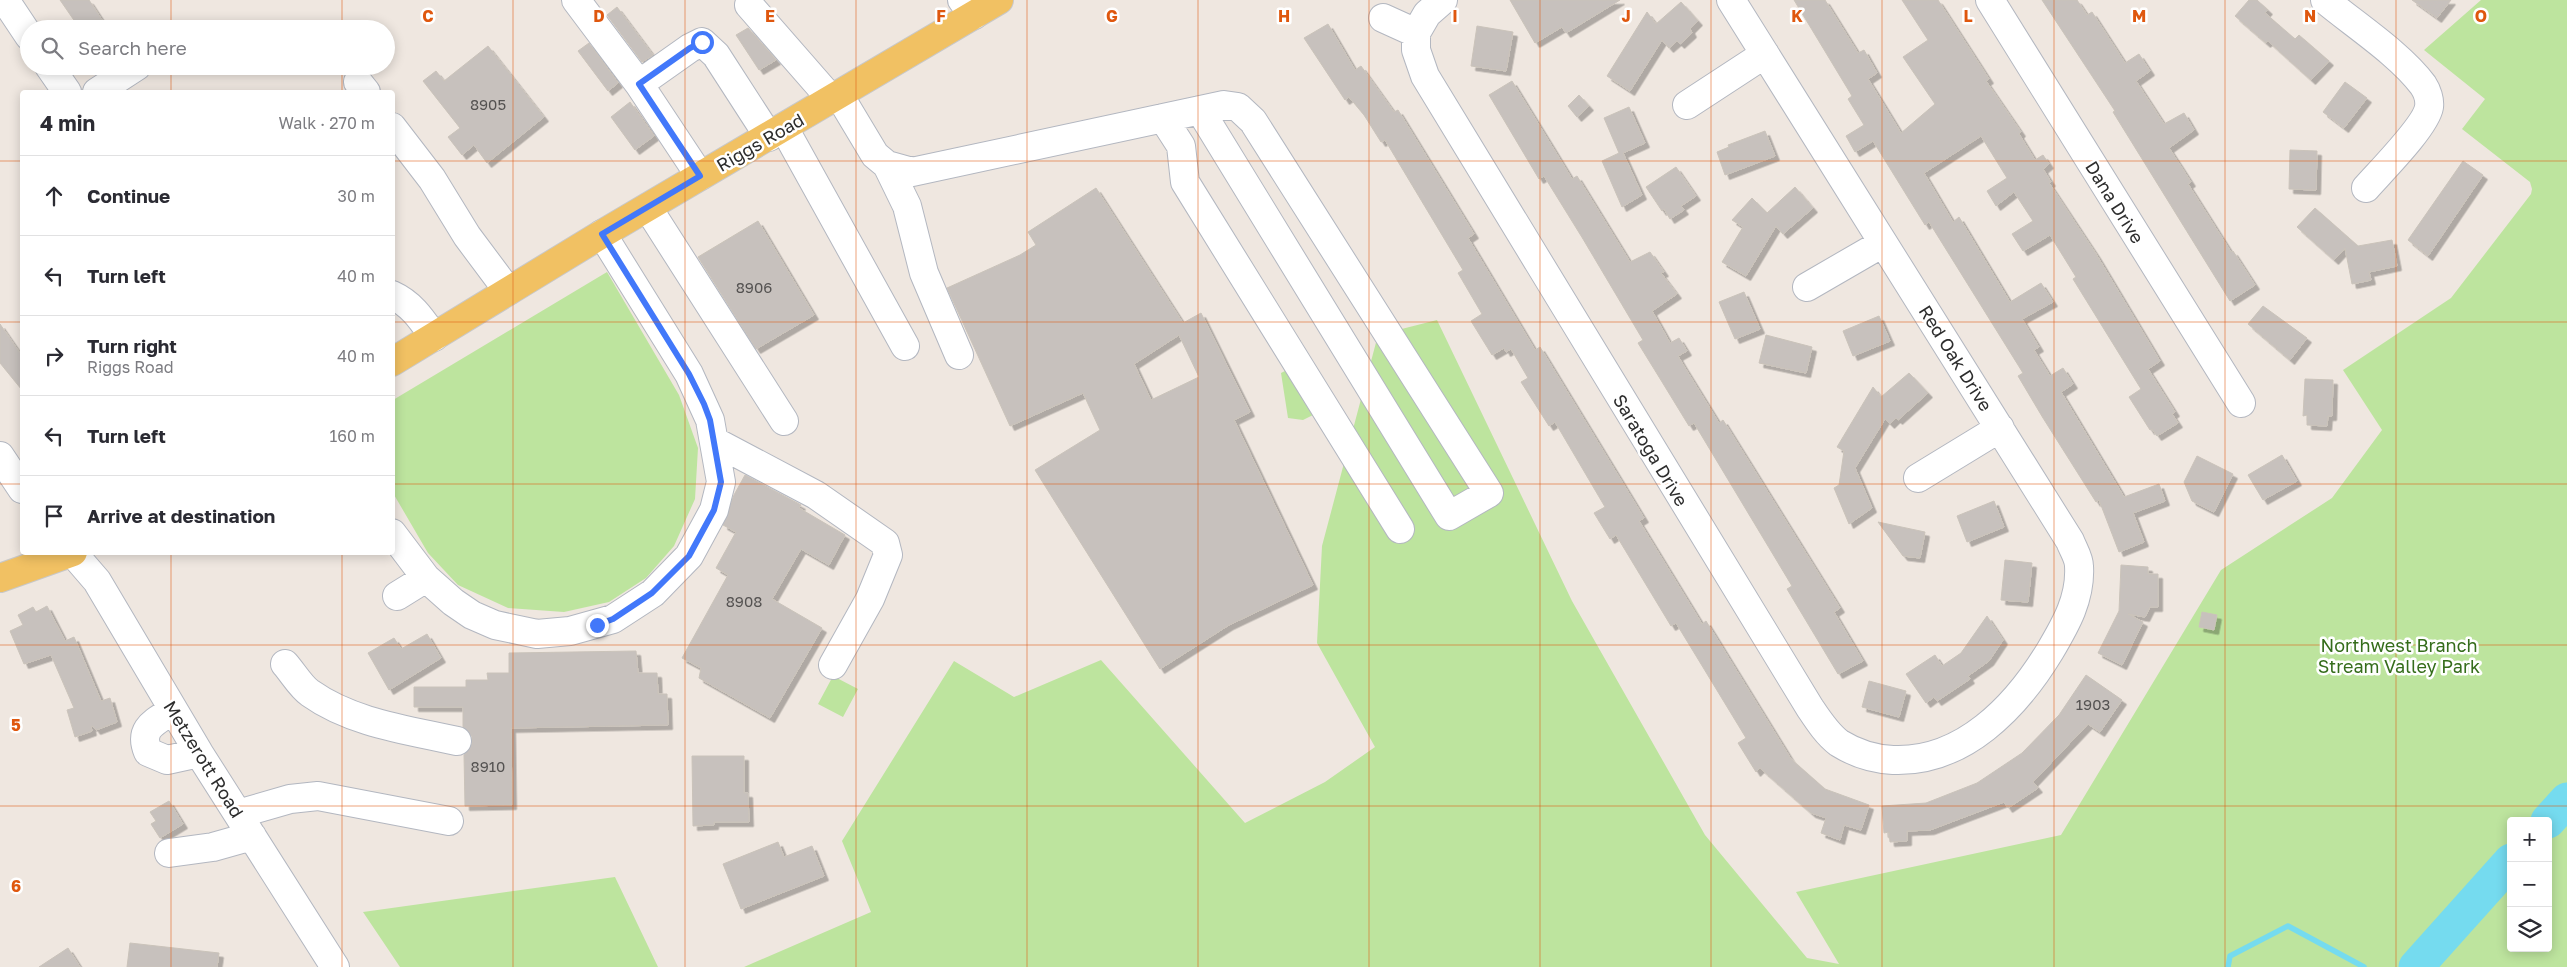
<!DOCTYPE html>
<meta charset="utf-8">
<style>
:root{--surface:#fff;--page:#f7f7f7;--text:#2b2b33;--muted:#7c7c81;--line:#e1e1e2}
body{margin:0;font-family:"Golos Text",sans-serif;background:var(--page);color:var(--text)}
.controls{position:absolute;right:15px;bottom:15px;display:grid;overflow:hidden;border-radius:5px;box-shadow:0 2px 12px #0003}
.controls button{width:45px;height:45px;display:grid;place-items:center;padding:0;border:0;border-bottom:1px solid var(--line);background:var(--surface);color:var(--text);font:25px sans-serif}
.stop{position:absolute;width:15px;height:15px;margin:-11px;border:4px solid #4278fa;border-radius:50%;background:#fff}
.stop.end{background:#4278fa;border-color:#fff;box-shadow:0 1px 5px #0008}
.list{margin:0;padding:0;list-style:none}
h2{display:flex;justify-content:space-between;align-items:center;height:65px;margin:0;padding:0 20px;font-size:21px}
h2 small{font-size:16px;font-weight:400;color:var(--muted)}
.list li{display:grid;grid-template-columns:32px 1fr auto;gap:15px;align-items:center;box-sizing:border-box;height:80px;padding:0 20px;border-top:1px solid var(--line)}
.list b{display:block;font-size:19px;white-space:nowrap}
.list p{margin:0;font-size:16px;white-space:nowrap;color:var(--muted)}
.list em{font-size:16px;font-style:normal;color:var(--muted)}
.icon{flex:none;width:28px;height:28px;fill:none;stroke:currentColor;stroke-width:2;stroke-linecap:round;stroke-linejoin:round}
.map{position:relative;flex:none;width:2567px;height:967px;overflow:hidden}
.search{position:absolute;background:var(--surface);box-shadow:0 2px 12px #0003;left:20px;top:20px;width:375px;height:55px;display:flex;align-items:center;gap:12px;box-sizing:border-box;padding:0 18px;border-radius:28px;color:var(--muted);font-size:19px}
.panel{position:absolute;background:var(--surface);box-shadow:0 2px 12px #0003;left:20px;top:90px;width:375px;height:465px;border-radius:5px}
.map>svg:first-child{display:block}
.green{fill:#bde49e;fill-rule:evenodd}
.lines{fill:none;stroke-linecap:round;stroke-linejoin:round}
.stream{stroke:#75dbef;stroke-width:5.5}
.river{stroke:#75dbef;stroke-width:35}
.building{fill:#c7c1bd;stroke:#cac3ba;fill-rule:evenodd;filter:url(#shadow)}
.minor-casing{stroke:#b3b7c0;stroke-width:30}
.major-casing{stroke:#c8c8c8;stroke-width:30}
.minor{stroke:#fff;stroke-width:28}
.major{stroke:#f1c163;stroke-width:28}
.route{stroke:#4278fa;stroke-width:6}
.grid{fill:none;stroke:#df570e;stroke-width:1;stroke-opacity:0.55}
.labels{text-anchor:middle;dominant-baseline:central;stroke-width:5;stroke-linejoin:round;paint-order:stroke}
.number-label{font-size:15px;fill:#545251}
.street-label{font-size:18px;fill:#2d2d2d;stroke:#fff}
.park-label{font-size:18px;fill:#356d1b;stroke:#fff}
.grid-label{font-size:16px;text-anchor:middle;font-weight:bold;fill:#df570e;stroke:#fff;stroke-width:5;stroke-linejoin:round;paint-order:stroke}
</style>
<div class="map">
<svg width="2567" height="967" viewBox="0 0 2567 967">
<defs>
<filter id="shadow"><feDropShadow dx="4.5" dy="4.5" stdDeviation="0" flood-color="#0004"/></filter>
</defs>
<rect width="100%" height="100%" fill="#efe7e0"/>
<!-- green -->
<path class="green" d="M2481 0H2567V967H744L871 912 842 841 954 661 1014 697 1101 660 1245 823 1325 782 1375 747 1317 643 1322 546 1378 335 1437 320 1572 601 1705 835 1807 958 1839 964 1796 892 2061 835 2221 570 2332 498 2382 430 2343 370 2451 298 2531 194 2532 189 2530 182 2462 129 2485 99 2424 50ZM2511 821H2548V948H2511Z
M607 272 679 395 698 448 695 499 674 546 646 578 609 602 564 612 508 608 458 585 428 553 393 493V400Z
M1297 365 1319 412 1303 420 1288 418 1281 373Z
M833 676 858 689 843 717 818 704Z
M615 877 658 967H400L363 912Z"/>
<g class="lines">
<!-- stream -->
<path class="stream" d="M2228 967 2230 956 2288 926 2364 967"/>
<!-- river -->
<path class="river" d="M2548 821 2567 800
M2416 967 2511 861"/>
</g>
<!-- building -->
<path class="building" d="M60 0H89L108 29H80Z
M1510 0H1620L1566 33 1562 27 1535 43Z
M1794 0H1825L1858 53 1864 50 1877 73 1868 79 1901 133 1935 104 1903 57 1928 40 1902 0H1938L1989 79 1986 81 2021 132 2019 134 2035 160 2043 155 2049 164 2043 169 2051 182 2049 183 2096 254 2160 361 2148 369 2175 412 2172 414 2178 423 2157 436 2152 429 2150 430 2129 397 2141 389 2073 279 2076 277 2050 235 2023 251 2012 234 2033 221 2014 192 1996 206 1987 191 2007 178 1981 136 1924 173 1953 222 1959 217 2010 302 2041 283 2053 302 2022 319 2039 347 2034 350 2050 376 2063 368 2073 384 2061 392 2124 497 2159 484 2165 501 2133 513 2144 542 2119 552 2099 500 2096 502 2043 418 2018 376 2023 373 1929 222 1925 225 1873 141 1855 152 1846 136 1864 125 1848 99 1852 96Z
M2042 0H2077L2087 15 2092 12 2125 63 2139 54 2150 71 2136 81 2164 124 2184 113 2194 130 2169 148 2191 182 2188 184 2231 252 2233 251 2255 285 2230 301 2113 112 2115 111Z
M2249 0H2257L2268 10 2265 13 2295 39 2299 35 2329 61 2311 80 2268 41 2266 43 2235 16Z
M2412 0H2451L2437 18Z
M1681 2 1698 21 1690 29 1692 33 1680 44 1677 41 1669 48 1662 40 1630 91 1607 76 1647 12 1656 24Z
M617 7 653 55 642 62 607 15Z
M1328 24 1355 70 1361 66 1394 112 1398 110 1474 234 1468 238 1535 350 1540 347 1644 518 1639 521 1702 624 1706 621 1791 759 1825 789 1869 805 1861 830 1844 825 1840 840 1821 833 1826 818 1811 813 1760 768 1756 772 1738 743 1746 738 1676 623 1671 626 1616 535 1610 539 1594 513 1605 507 1555 422 1549 426 1521 382 1528 378 1511 349 1506 352 1504 348 1492 355 1471 321 1482 314 1458 273 1463 270 1385 140 1381 142 1364 115 1349 97 1345 100 1304 38Z
M1477 26 1513 32 1506 71 1471 66Z
M748 28 776 60 759 70 736 35Z
M589 43 618 83 608 91 578 51Z
M488 46 544 117 487 163 474 145 462 155 448 137 460 128 423 81 436 71 444 81Z
M1512 81 1572 179 1577 176 1630 262 1650 252 1664 272 1661 273 1677 294 1652 311 1670 343 1679 338 1687 351 1678 356 1682 363 1719 423 1723 420 1840 608 1834 612 1863 661 1838 674 1787 589 1792 586 1694 423 1689 426 1659 377 1638 343 1643 340 1583 239 1544 176 1539 179 1489 95Z
M2345 82 2367 98 2344 128 2323 112Z
M1579 95 1589 106 1577 117 1568 106Z
M630 102 654 136 635 150 611 117Z
M1629 107 1645 143 1623 153 1642 195 1622 207 1602 161 1619 153 1604 118Z
M1765 131 1775 156 1725 175 1717 152 1729 147 1728 145Z
M2290 150 2317 151 2316 190 2289 189Z
M2463 161 2483 175 2428 256 2408 240Z
M1676 167 1696 196 1681 206 1684 210 1670 219 1664 209 1662 211 1646 187Z
M1795 187 1813 208 1783 234 1776 226 1746 276 1722 262 1743 227 1732 220 1752 198 1767 213Z
M1096 188 1183 323 1201 313 1250 412 1234 420 1313 585 1229 625 1160 669 1035 470 1100 430 1083 393 1010 426 947 288 1020 255 1036 245 1028 232ZM1179 335 1199 377 1151 400 1134 364Z
M2315 208 2358 246 2392 240 2397 266 2369 272 2371 280 2352 284 2345 248 2334 260 2297 227Z
M758 221 814 315 756 349 698 257Z
M1744 292 1760 329 1735 339 1719 302Z
M2263 306 2307 338 2290 360 2248 324Z
M1879 316 1890 341 1853 356 1843 331Z
M0 324 22 356V390L0 363Z
M1766 335 1812 347 1806 373 1759 363Z
M1909 373 1928 393 1898 420 1896 418 1890 424 1885 419 1855 468 1872 508 1849 524 1834 488 1839 485 1844 451 1837 447 1873 387 1881 397Z
M2305 379 2333 380 2332 416H2328L2327 426 2307 425V415L2303 416Z
M2282 455 2297 481 2263 500 2248 475Z
M2197 456 2233 474 2214 512 2192 501 2184 482Z
M745 475 801 505 799 508 845 535 829 565 801 549 772 599 822 628 770 718 699 678 701 668 682 658 728 575 716 568 736 532 723 525 734 495Z
M1994 501 2004 527 1967 542 1957 516Z
M1878 522 1925 532 1920 558 1903 556Z
M2005 560 2032 563 2028 602 2001 600Z
M2121 565 2148 567V574H2158V607H2150L2145 617 2128 614 2143 622 2122 665 2098 653 2119 611Z
M47 606 65 641 74 637 101 701 110 698 117 722 96 730 93 726 91 727 92 731 75 737 67 710 74 708 51 655 24 664 10 631 23 625 18 615 33 607 36 612Z
M2202 612 2217 615 2214 630 2199 627Z
M1987 616 2003 640 1989 661 1968 676 1970 679 1937 701 1934 697 1926 703 1906 674 1935 655 1942 666 1961 653Z
M427 634 441 658 389 690 368 653 394 638 401 649Z
M636 651 638 673H657L658 694H667L668 725 511 728 512 805 465 806 464 755 472 744V736L463 727V707H414V687H466V680H488L487 673H509V653Z
M2086 675 2122 700 2100 732 2088 724 2033 782 2038 788 2008 808 2004 802 1930 830 1907 831V841L1890 842 1889 832 1884 833 1882 806 1926 803 1977 783 2022 753 2059 715Z
M1869 681 1906 691 1899 717 1862 707Z
M692 756H744V793H748L749 822H714V825L693 826Z
M169 801 183 824 160 838 151 824 156 821 150 812Z
M778 842 784 857 812 846 824 876 741 909 723 864Z
M130 943 219 953 217 967H127Z
M68 948 80 967H39Z"/>
<g class="lines">
<!-- minor casing -->
<g class="minor-casing">
<path id="minor" d="M5 0 29 36
M576 0 639 84
M962 0 974 15
M1990 0 2241 403
M2325 0C2355 25 2400 54 2423 85 2427 91 2430 100 2429 107 2426 126 2380 172 2366 188
M749 5 832 100
M1383 18 1416 33V50L1425 76 1810 708C1818 720 1827 734 1839 743 1855 753 1874 759 1893 760 1963 763 2016 707 2050 651 2066 624 2081 598 2079 566 2079 558 2073 549 2070 541L1731 0
M1416 33 1427 14 1443 0
M49 66 67 92
M358 82 366 92
M97 92 137 66
M839 95 875 155 887 165 912 172 1224 105 1238 107 1253 121 1489 493 1449 516 1200 110
M1687 105 1765 54
M1163 118 1181 146 1185 182 1400 529
M392 127 432 179 467 236 508 291
M784 128 905 346
M887 165 907 206 924 273 959 355
M700 176 639 84 690 48 702 42 716 55 769 137
M648 208 784 421
M1807 287 1883 243
M392 295C412 304 422 320 434 337
M714 441 816 495 885 543 888 555 870 599 833 665
M0 456 22 489
M1918 478 2000 428
M392 533 426 578 453 602 472 615 495 625 537 634 570 631 613 619 653 593 689 556 714 510 721 482 710 420 689 374 602 234
M72 552 97 581 199 753 335 967
M397 596 426 578
M285 664C293 673 301 687 310 693 352 723 408 730 457 741
M173 710C155 722 138 728 148 752L167 760 199 753
M238 814 290 799 318 796 449 821
M169 853 213 847 252 836"/>
</g>
<!-- major casing -->
<g class="major-casing">
<path id="major" d="M392 362 602 234 999 0
M0 578 73 552"/>
</g>
<!-- minor -->
<use href="#minor" class="minor"/>
<!-- major -->
<use href="#major" class="major"/>
</g>
<g class="lines">
<!-- route -->
<path class="route" d="M597 625 613 619 652 593 689 556 714 510 721 482 710 420 704 404 689 374 602 234 700 176 639 84 690 48 702 42"/>
</g>
<!-- grid -->
<path class="grid" d="M171 0V29M342 0V29M513 0V967M685 0V967M856 0V967M1027 0V967M1198 0V967M1369 0V967M1540 0V967M1711 0V967M1882 0V967M2054 0V967M2225 0V967M2396 0V967M171 66V92M342 66V92M0 161H22M392 161H2567M0 322H22M392 322H2567M0 484H22M392 484H2567M171 552V967M342 552V967M0 645H2567M0 806H2567"/>
<g class="labels">
<!-- number labels -->
<g class="number-label">
<text x="488" y="104">8905</text>
<text x="754" y="287">8906</text>
<text x="744" y="601">8908</text>
<text x="2093" y="704">1903</text>
<text x="488" y="766">8910</text>
</g>
<!-- street labels -->
<g class="street-label">
<text transform="translate(760 142) rotate(-30)">Riggs Road</text>
<text transform="translate(2115 202) rotate(58)">Dana Drive</text>
<text transform="translate(1956 358) rotate(58)">Red Oak Drive</text>
<text transform="translate(1651 450) rotate(59)">Saratoga Drive</text>
<text transform="translate(204 759) rotate(58)">Metzerott Road</text>
</g>
<!-- park labels -->
<g class="park-label">
<text x="2399" y="645">Northwest Branch<tspan x="2399" dy="21">Stream Valley Park</tspan></text>
</g>
</g>
<g class="grid-label">
<text x="428" y="22">C</text>
<text x="599" y="22">D</text>
<text x="770" y="22">E</text>
<text x="941" y="22">F</text>
<text x="1112" y="22">G</text>
<text x="1284" y="22">H</text>
<text x="1455" y="22">I</text>
<text x="1626" y="22">J</text>
<text x="1797" y="22">K</text>
<text x="1968" y="22">L</text>
<text x="2139" y="22">M</text>
<text x="2310" y="22">N</text>
<text x="2481" y="22">O</text>
<text x="16" y="731">5</text>
<text x="16" y="892">6</text>
</g>
</svg>
<div class="controls">
<button>+</button>
<button>−</button>
<button><svg class="icon" aria-label="layers" viewBox="0 0 24 24"><path d="M12 4l9 5-9 5-9-5zM3 14l9 5 9-5"/></svg></button>
</div>
<div class="stop" style="left:702px;top:42px"></div>
<div class="stop end" style="left:597px;top:625px"></div>
<div class="search"><svg class="icon" aria-label="search" viewBox="0 0 24 24"><circle cx="10" cy="10" r="6"/><path d="M15 15l6 6"/></svg>Search here</div>
<section class="panel">
<h2>4 min<small>Walk · 270 m</small></h2>
<ul class="list">
<li><svg class="icon" aria-label="ahead" viewBox="0 0 24 24"><path d="M12 20V5M6 11l6-6 6 6"/></svg><div><b>Continue</b></div><em>30 m</em></li>
<li><svg class="icon" aria-label="left" viewBox="0 0 24 24"><path d="M17 20v-9H6M10 6l-5 5 5 5"/></svg><div><b>Turn left</b></div><em>40 m</em></li>
<li><svg class="icon" aria-label="right" viewBox="0 0 24 24"><path d="M7 20v-9h11M14 6l5 5-5 5"/></svg><div><b>Turn right</b><p>Riggs Road</p></div><em>40 m</em></li>
<li><svg class="icon" aria-label="left" viewBox="0 0 24 24"><path d="M17 20v-9H6M10 6l-5 5 5 5"/></svg><div><b>Turn left</b></div><em>160 m</em></li>
<li><svg class="icon" aria-label="arrive" viewBox="0 0 24 24"><path d="M6 21V4h12l-3 4 3 4H6"/></svg><div><b>Arrive at destination</b></div></li>
</ul>
</section>
</div>
